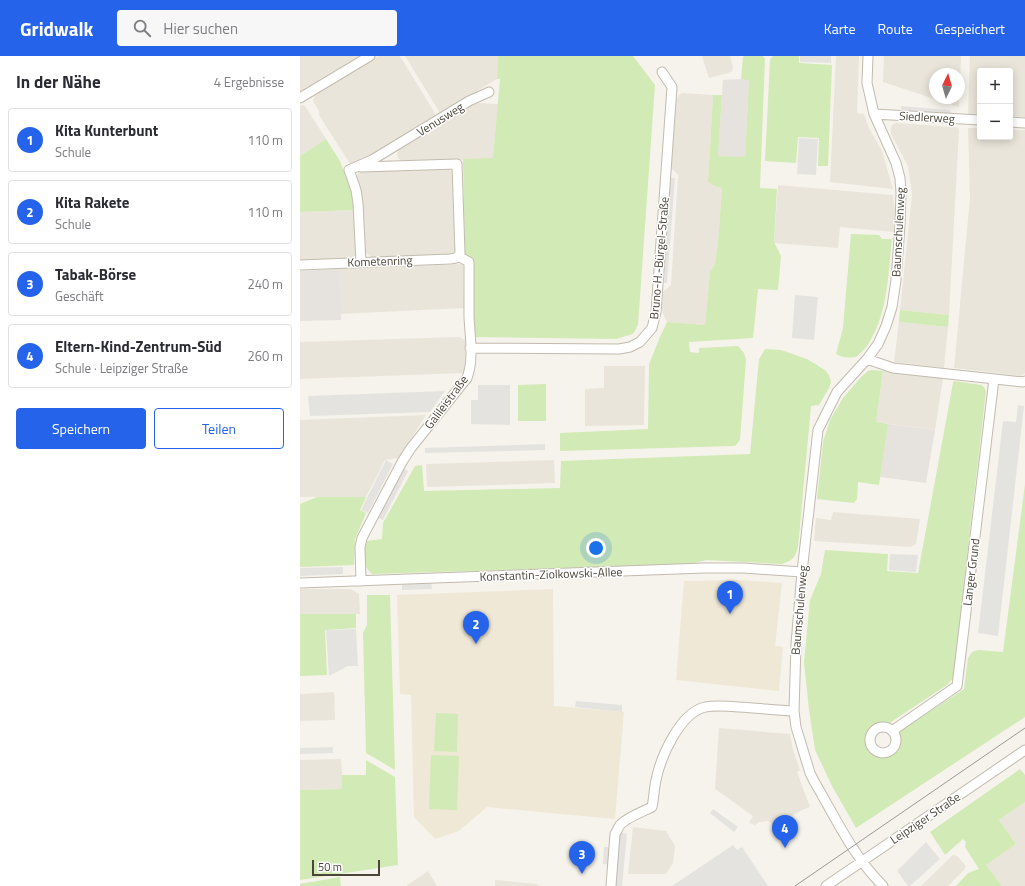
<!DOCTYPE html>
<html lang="de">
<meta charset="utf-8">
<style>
:root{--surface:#fff;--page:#f7f7f7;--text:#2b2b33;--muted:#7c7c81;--line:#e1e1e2;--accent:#2563eb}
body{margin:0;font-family:"Titillium Web",sans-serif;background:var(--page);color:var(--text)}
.controls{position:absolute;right:12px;top:12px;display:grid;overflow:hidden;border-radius:4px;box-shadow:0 2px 10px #0003}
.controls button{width:36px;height:36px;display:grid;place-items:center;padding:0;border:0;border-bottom:1px solid var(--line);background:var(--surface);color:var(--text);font:20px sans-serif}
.compass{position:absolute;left:629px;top:12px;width:36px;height:36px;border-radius:50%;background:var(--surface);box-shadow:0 2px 10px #0003;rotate:5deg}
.scale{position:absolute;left:12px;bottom:10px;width:68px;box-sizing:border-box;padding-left:4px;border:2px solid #4b4439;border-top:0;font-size:11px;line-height:14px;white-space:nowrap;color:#4b4439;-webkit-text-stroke:3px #fff;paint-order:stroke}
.you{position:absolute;left:296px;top:492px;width:14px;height:14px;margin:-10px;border:3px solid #fff;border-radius:50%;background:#1a73e8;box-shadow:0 0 0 6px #1a73e833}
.badge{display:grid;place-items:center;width:26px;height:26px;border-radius:50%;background:var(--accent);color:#fff;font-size:13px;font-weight:700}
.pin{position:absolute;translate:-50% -33px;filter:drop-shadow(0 1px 2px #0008)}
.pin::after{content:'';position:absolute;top:21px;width:14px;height:12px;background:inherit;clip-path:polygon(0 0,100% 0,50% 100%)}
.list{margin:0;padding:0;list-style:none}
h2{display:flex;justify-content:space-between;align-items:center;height:52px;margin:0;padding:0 16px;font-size:17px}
h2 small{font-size:13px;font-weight:400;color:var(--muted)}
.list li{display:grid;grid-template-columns:26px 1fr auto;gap:12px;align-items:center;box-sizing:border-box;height:64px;margin:0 8px 8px;padding:0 8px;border:1px solid var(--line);border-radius:4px}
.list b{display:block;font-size:15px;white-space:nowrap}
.list p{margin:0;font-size:13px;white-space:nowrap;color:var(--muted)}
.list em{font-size:13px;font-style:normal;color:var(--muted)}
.actions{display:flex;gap:8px;padding:12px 16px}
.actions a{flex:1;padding:9px 0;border:1px solid var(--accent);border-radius:4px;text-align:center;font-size:14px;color:var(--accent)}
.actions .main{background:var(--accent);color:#fff}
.icon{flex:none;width:22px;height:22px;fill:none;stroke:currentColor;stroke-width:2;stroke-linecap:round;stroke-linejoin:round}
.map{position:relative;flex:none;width:725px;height:830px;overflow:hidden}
header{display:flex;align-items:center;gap:24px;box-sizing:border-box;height:56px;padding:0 20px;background:var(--accent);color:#fff}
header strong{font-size:19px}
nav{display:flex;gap:22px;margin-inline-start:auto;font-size:14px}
.search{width:280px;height:36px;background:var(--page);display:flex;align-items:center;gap:10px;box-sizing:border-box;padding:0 14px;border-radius:4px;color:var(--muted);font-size:15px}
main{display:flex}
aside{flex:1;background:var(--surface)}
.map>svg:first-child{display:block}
.residential{fill:#eae5da;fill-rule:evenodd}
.industrial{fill:#e6e2dd}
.education{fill:#efe8d6}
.green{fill:#d2eab5}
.parking{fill:#e5e3e0}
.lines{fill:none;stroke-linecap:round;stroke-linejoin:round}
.minor-casing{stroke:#c2bbae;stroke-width:11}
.minor{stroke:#fff;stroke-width:9}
.tram{stroke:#9a9a9a;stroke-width:1}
.labels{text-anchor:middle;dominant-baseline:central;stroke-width:3;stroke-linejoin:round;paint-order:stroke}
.street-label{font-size:12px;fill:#4b4439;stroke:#fff}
</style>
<header>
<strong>Gridwalk</strong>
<div class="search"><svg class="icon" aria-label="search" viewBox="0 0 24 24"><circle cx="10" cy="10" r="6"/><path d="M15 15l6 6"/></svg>Hier suchen</div>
<nav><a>Karte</a><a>Route</a><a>Gespeichert</a></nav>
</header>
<main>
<aside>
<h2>In der Nähe<small>4 Ergebnisse</small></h2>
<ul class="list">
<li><span class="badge">1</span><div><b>Kita Kunterbunt</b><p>Schule</p></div><em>110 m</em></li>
<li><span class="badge">2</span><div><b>Kita Rakete</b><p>Schule</p></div><em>110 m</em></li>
<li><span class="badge">3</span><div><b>Tabak-Börse</b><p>Geschäft</p></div><em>240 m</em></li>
<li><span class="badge">4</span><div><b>Eltern-Kind-Zentrum-Süd</b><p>Schule · Leipziger Straße</p></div><em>260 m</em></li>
</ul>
<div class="actions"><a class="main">Speichern</a><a>Teilen</a></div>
</aside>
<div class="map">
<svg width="725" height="830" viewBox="0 0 725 830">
<rect width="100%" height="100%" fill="#f6f3ec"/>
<!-- residential -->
<path class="residential" d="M0 0H63L0 39Z
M78 0H100L136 59 59 107 50 108 19 59V55L13 45 15 39Z
M105 0H198L197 23 140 57Z
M402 0H430L433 10 432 16 409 22Z
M536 0H559L557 57 564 58 569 72 582 95 593 133 530 126Z
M584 0H661L659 51 583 26ZM635 18H659V42H635Z
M670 0H725V61L710 60V15H680V58H668Z
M382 37 413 39 408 125 417 131 422 132 418 186 415 208 410 216 405 269 367 266 361 253 362 237 371 229 378 119 371 112 376 44 379 39Z
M180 47 198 48 193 103 102 105 98 102 97 99 98 95 100 92 169 49Z
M1 49 5 50 26 83 0 100V50Z
M595 67 655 71 658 72 659 74 649 259 600 254 612 139 608 110 591 78V72L592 69Z
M668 72H680V81H710V74H725V317L721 320 654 312 670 142Z
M148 113 154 118 156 192 154 196 148 199 71 201 65 196 63 151 61 138 56 124 58 117 61 115Z
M478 129 593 139 595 155 594 176 540 171 538 192 474 187Z
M56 154 57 197 53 202 0 204V156Z
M163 208 164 252 40 258 39 213Z
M599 266 648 271 644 312 594 306Z
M159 281 165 284 166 310 164 317 0 323V286Z
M304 310H345L344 369 285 370V333L304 332Z
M583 315 643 322 635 374 576 366Z
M126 359 99 402 85 404 66 441H0V364Z
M254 404 255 427 127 431 126 408Z
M533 456 620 463 616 488 611 491 514 485 516 462 531 464Z
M0 533H51L59 538 60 558H0Z
M34 636 35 664 0 665V638Z
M419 672 490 678 493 694 500 714 497 716 510 751 502 754 475 770 468 765 459 766 455 769 449 767 453 760 415 733Z
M41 703 43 733 0 734V704Z
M725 746V830H702L686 809 716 788 699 764Z
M333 771 366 775 375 790 373 807 366 818H328Z
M653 799 657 800 666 810 664 814 648 830H621Z
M128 815 137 830H106Z
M195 824 237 828 240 830H195Z"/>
<!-- industrial -->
<path class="industrial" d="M441 23H449L445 101 418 100 423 24Z
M39 213 41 264 0 265V215Z
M588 368 635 374 626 427 580 421Z"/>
<!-- education -->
<path class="education" d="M440 524 482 527 475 590 483 591 479 635 376 624 384 525Z
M253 533 254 650 324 656 315 763 187 751 159 775 135 783 114 761 111 639 100 638 97 539Z"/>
<!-- green -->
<path class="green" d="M198 0H333L355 29 338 269 333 278 316 283 174 281 173 203 165 198 163 103 193 102 200 23H197Z
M444 0H463L465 3 460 132 477 133 474 186 481 200 478 234 458 233 453 282 389 286 390 296 399 297V292L438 290 444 297 446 304 440 384 435 390 260 395V377L348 373 349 308 360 281 367 266 405 269 410 216 415 208 418 186 422 132 417 131 408 126 413 39H422L418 100 445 101 449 24 441 23 443 1Z
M473 0H499V7L532 9 528 110H518L519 82 498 81 496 107 465 105 470 4Z
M26 83 40 105 52 138 56 154 0 156V100Z
M551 178 579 179 582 183H592C588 218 588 255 570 285 567 291 561 297 556 301 548 302 543 302 536 298L543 272Z
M600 254 649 259 648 271 599 266Z
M465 293 481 294 507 303 525 314 529 319 531 326 529 332 519 349 511 350 498 491C495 502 493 504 482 508L406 504 391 508 72 518 68 514 64 508V488L67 485 82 483 83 467 115 410 122 409 124 435 260 432 261 405 450 398 459 303Z
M572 314 583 315 576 366 588 368 579 429 558 426 557 443 554 447 517 443 523 386 530 364 543 342 561 321 568 315Z
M654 325 681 329 684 331 686 335 653 622 647 629 588 668 578 670 570 676 568 687 571 694 581 699 591 698 598 691 600 683V675L664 633 668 602 672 596 678 594 703 596 725 428V661L556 772 532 730 515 694 509 654 504 606 510 544 521 518 525 494 588 498 587 515 618 517 653 327Z
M246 328V365H218V329Z
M17 441H66L60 454 66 457 55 483 54 509 0 511V448Z
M67 539H90L95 714 66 697 63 577 67 569Z
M0 558H56V572L25 574 27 619 0 620Z
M136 657 158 658 157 696 134 695Z
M131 699 159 700 157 754 129 753Z
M66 704 95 721 98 809 0 824V734L42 733V719H66Z
M720 713 725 719V746L699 764 716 788 686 809 702 830H656L668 817 679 813 665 791 666 786 663 783 645 799 630 776Z
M40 821 41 830H0V828Z"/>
<!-- parking -->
<path class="parking" d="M500 0H531V7L500 6Z
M601 50 650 54V59L601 55Z
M499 82 518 83 516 119 497 118Z
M368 122H375L367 227H361Z
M495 239 518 241 514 284 492 282Z
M178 329H210V369L171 368V344H178Z
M145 335 130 356 10 360 8 340Z
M718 349 724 350 698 580 678 577 703 365 716 366Z
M245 388V394L125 397V392Z
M86 404 93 408 68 457 61 454Z
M101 411 108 415 83 464 76 461Z
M590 498 618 499 616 516 589 514Z
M43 511V518L0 520V512Z
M131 525 132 533 102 534V527Z
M56 573 58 610H48L29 620 26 574Z
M276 645 322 649V656L275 651Z
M33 691V697L0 698V692Z
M413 753 438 771 434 776 410 757Z
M318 776 327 778 322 830H310L311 809 303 808 304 791H316Z
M626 786 640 803 610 830H608L597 815Z
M433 789 437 794 442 791 468 830H372Z"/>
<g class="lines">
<!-- minor casing -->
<g class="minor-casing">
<path id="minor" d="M568 0 567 27 574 58 596 107 600 122 601 137 600 169 596 224 592 251 586 270 578 288 567 303 537 336 518 374 502 516 496 588 494 655 496 671 510 717 514 725C535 761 553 800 583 830
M0 42 70 0
M574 58 680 64
M710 66 725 67
M61 111 157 108 160 197 158 200
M61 206 58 147 56 134 49 114 72 104 169 45 189 36
M0 209 150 203 156 202 158 200
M170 292 319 293 330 291 340 286 352 272 356 256 372 31 362 16
M567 303 593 312 723 326 725 325
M61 525 60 491 62 482 102 406 111 392 167 322C174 304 170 281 169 261 169 243 169 224 169 206L158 200
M0 527 404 512H443L502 516
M570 684a13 13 0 1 1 26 0a13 13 0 1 1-26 0Z
M592 675 657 630 694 323
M311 830 315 778C317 775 318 772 320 769 326 762 344 755 352 751 354 742 354 733 356 724 361 700 380 657 405 651 416 649 428 650 439 651 457 652 475 654 494 655
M526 830 725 694"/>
</g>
<!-- minor -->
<use href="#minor" class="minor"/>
<!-- tram -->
<path class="tram" d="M495 830 725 672"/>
</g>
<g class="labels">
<!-- street labels -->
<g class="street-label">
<text transform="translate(627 61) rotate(3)">Siedlerweg</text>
<text transform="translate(140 63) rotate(-32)">Venusweg</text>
<text transform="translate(598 176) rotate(-87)">Baumschulenweg</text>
<text transform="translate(359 202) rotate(-85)">Bruno-H.-Bürgel-Straße</text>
<text transform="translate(80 205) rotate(-2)">Kometenring</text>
<text transform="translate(146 346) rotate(-53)">Galileistraße</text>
<text transform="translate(671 516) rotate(-83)">Langer Grund</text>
<text transform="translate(251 518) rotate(-2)">Konstantin-Ziolkowski-Allee</text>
<text transform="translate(499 554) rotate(-85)">Baumschulenweg</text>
<text transform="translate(625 762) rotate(-34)">Leipziger Straße</text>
</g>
</g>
</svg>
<div class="controls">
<button>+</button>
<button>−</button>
</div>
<svg class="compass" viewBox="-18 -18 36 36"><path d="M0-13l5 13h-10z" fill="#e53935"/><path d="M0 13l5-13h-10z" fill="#7c7c81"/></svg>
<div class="scale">50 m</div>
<div class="you"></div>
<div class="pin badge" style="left:430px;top:558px">1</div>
<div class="pin badge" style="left:176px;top:588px">2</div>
<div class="pin badge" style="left:282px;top:818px">3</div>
<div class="pin badge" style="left:485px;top:792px">4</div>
</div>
</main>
